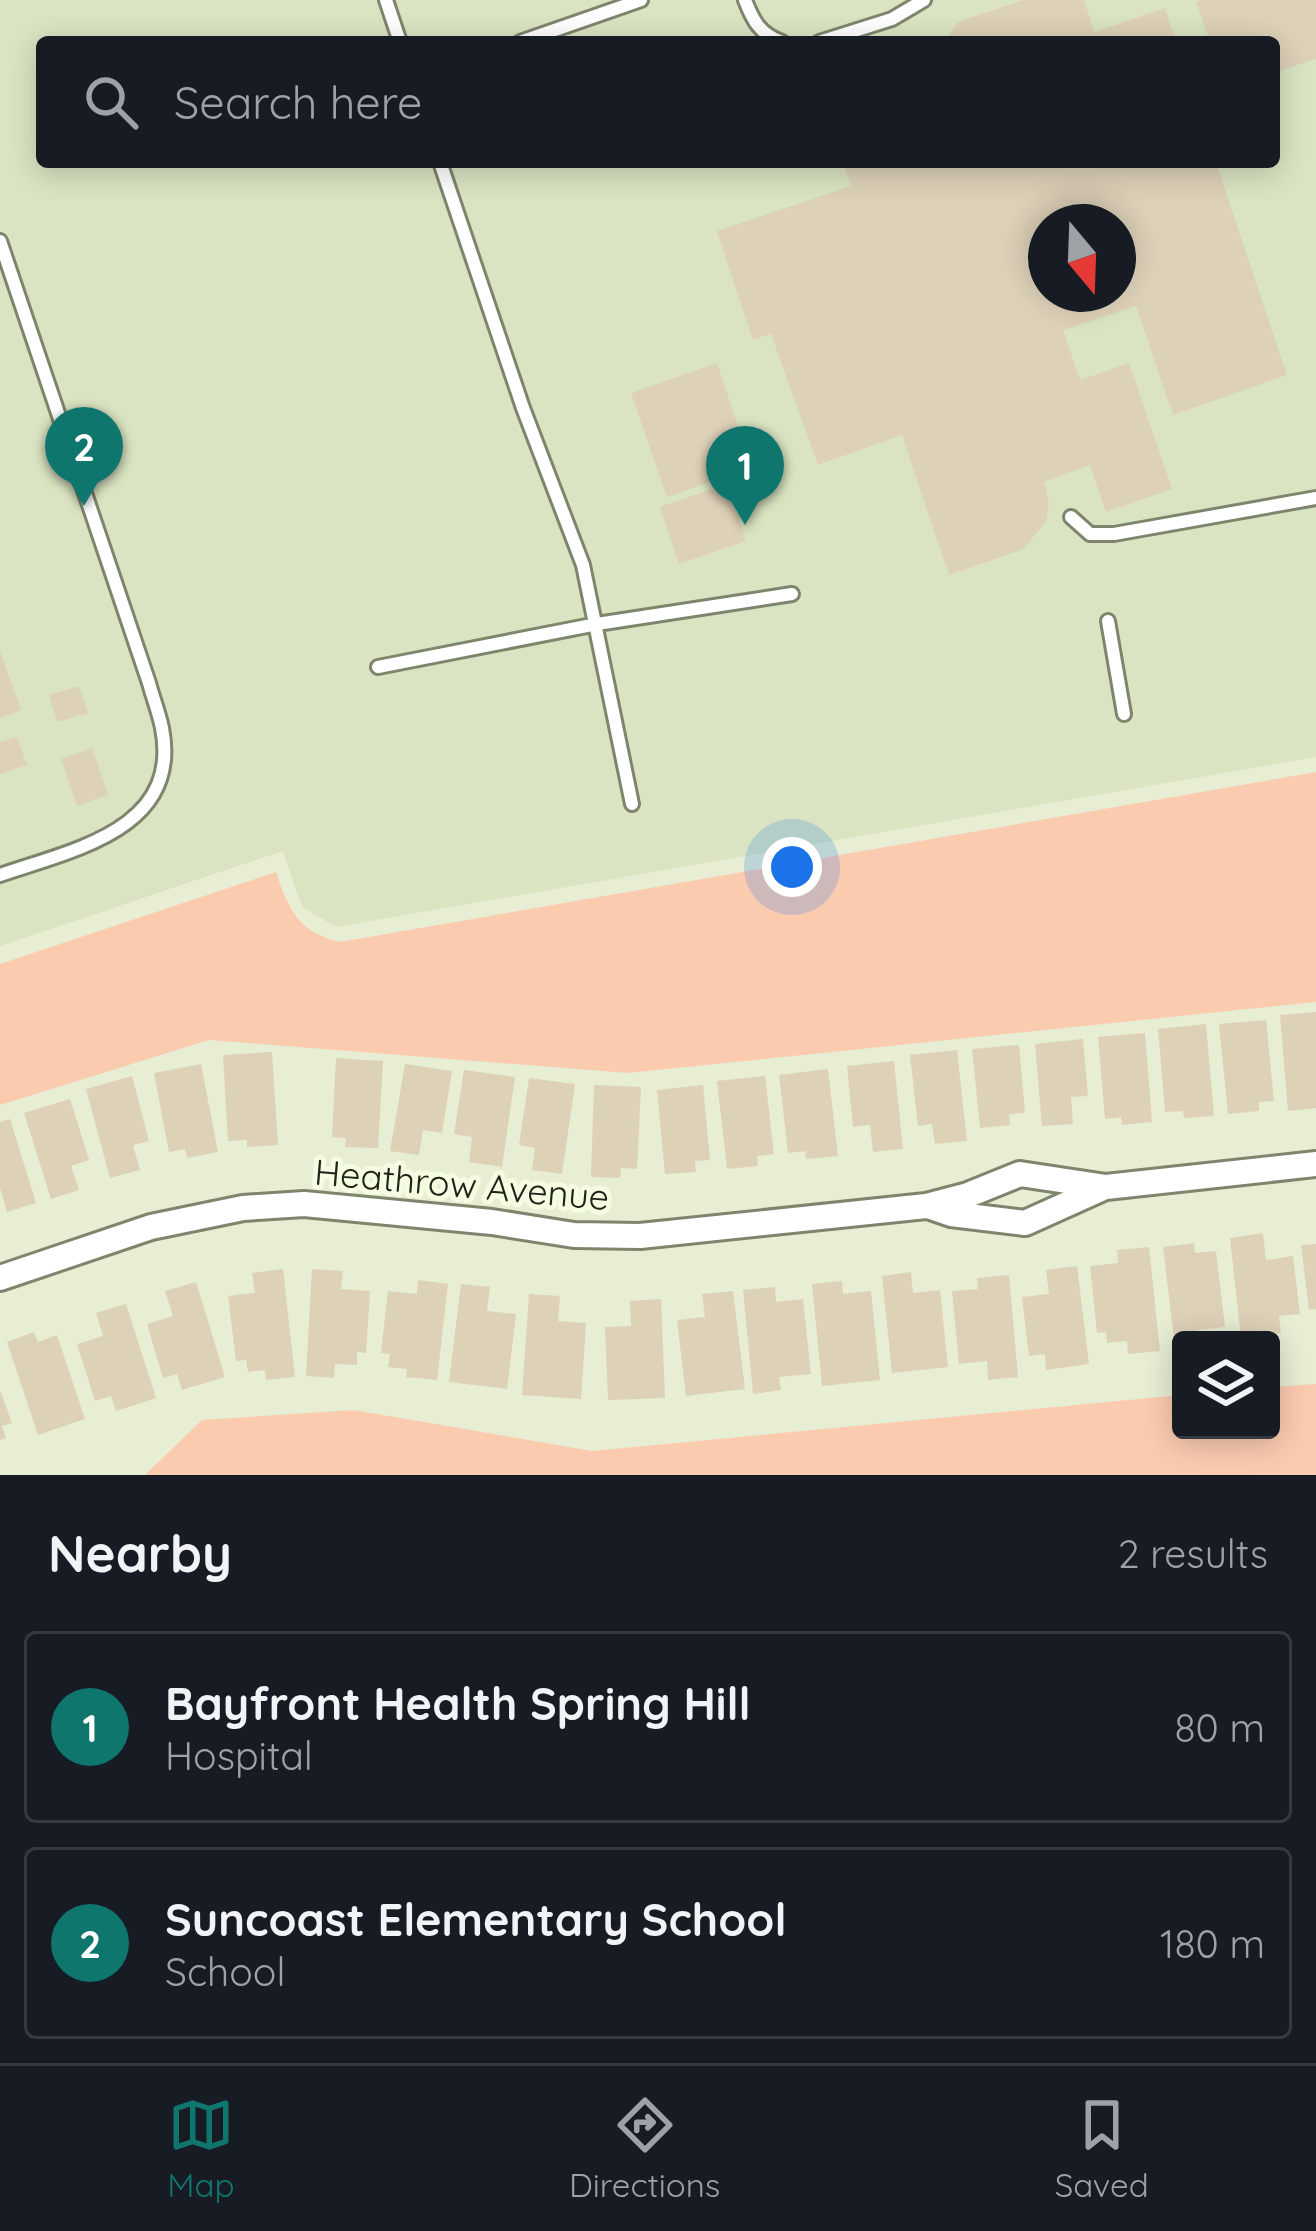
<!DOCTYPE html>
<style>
:root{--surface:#171b24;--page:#242831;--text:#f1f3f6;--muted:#9ea1a6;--line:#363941;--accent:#0f766e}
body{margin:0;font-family:Quicksand,sans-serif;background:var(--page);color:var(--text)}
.controls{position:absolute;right:36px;bottom:36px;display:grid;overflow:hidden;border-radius:12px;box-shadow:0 6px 30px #0003}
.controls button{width:108px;height:108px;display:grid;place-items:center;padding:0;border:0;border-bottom:3px solid var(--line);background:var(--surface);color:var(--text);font:60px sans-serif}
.compass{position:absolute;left:1028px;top:204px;width:108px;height:108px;border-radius:50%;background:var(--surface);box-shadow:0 6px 30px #0003;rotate:161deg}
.you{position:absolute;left:792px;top:867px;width:42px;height:42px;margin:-30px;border:9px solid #fff;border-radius:50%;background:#1a73e8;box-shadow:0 0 0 18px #1a73e833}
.badge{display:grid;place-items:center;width:78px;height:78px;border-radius:50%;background:var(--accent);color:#fff;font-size:39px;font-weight:700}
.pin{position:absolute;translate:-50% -99px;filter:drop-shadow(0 3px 6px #0008)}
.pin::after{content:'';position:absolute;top:63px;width:42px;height:36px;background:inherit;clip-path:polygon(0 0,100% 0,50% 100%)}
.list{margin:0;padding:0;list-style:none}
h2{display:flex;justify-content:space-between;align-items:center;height:156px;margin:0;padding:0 48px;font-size:51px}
h2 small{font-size:39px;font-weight:400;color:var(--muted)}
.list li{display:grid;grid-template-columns:78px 1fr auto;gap:36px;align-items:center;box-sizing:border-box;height:192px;margin:0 24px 24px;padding:0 24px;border:3px solid var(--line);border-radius:12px}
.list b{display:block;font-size:45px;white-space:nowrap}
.list p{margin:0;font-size:39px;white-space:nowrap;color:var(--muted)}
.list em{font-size:39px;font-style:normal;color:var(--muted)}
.icon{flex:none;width:66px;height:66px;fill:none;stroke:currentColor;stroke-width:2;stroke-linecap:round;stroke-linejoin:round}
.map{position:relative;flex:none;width:1316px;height:1475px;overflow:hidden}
.search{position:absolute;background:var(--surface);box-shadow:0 6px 30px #0003;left:36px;right:36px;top:36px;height:132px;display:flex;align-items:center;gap:30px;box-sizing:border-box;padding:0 42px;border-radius:12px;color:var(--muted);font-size:45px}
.sheet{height:588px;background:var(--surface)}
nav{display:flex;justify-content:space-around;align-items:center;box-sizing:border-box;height:168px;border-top:3px solid var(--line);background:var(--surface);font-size:33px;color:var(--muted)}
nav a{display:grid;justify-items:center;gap:6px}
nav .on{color:var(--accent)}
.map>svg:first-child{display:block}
.built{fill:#dae4c2;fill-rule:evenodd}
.green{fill:#fbcbb0}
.building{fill:#ddd1b8;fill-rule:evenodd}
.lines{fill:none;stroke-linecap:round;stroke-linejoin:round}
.service-casing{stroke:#7e856d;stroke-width:18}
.minor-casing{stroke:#7e856d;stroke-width:30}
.service{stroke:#fff;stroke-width:12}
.minor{stroke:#fff;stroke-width:24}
.labels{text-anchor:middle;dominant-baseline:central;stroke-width:10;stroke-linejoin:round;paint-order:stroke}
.street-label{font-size:36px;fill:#21231a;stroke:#f4fce1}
</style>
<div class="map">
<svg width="1316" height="1475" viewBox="0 0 1316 1475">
<rect width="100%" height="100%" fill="#e7eed4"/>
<!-- built -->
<path class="built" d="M0 0H1316V757L336 927 302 907 283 851 0 946ZM42 42H1274V162H42ZM1046 222H1118V294H1046Z"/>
<!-- green -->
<path class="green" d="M1316 772V1002L628 1073 209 1040 0 1105V964L276 872C289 910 298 932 340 942Z
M1316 1384V1475H145L202 1420 354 1410 592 1451 1181 1395V1430H1271V1387Z"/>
<!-- building -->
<path class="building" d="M1023 0H1084L1094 32 1165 8 1176 42H944L958 22Z
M1204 0H1316V59L1274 73V42H1210L1196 2Z
M843 162H1216L1287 375 1173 415 1136 306 1063 330 1080 380 1129 363 1172 489 1106 512 1090 465 1044 482 1049 504 1046 521 1024 549 949 575 902 435 818 465 771 334 753 340 717 231 851 186ZM1046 222H1118V294H1046Z
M717 363 752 468 667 497 631 393Z
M727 484 746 541 679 564 660 507Z
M0 651 21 710 0 718Z
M79 686 88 713 57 722 49 695Z
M17 737 27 765 0 774V742Z
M92 748 108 795 77 806 61 759Z
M1316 1012V1108L1288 1111 1280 1015Z
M1266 1020 1274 1101 1259 1102V1111L1228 1114 1219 1024Z
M1206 1024 1214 1116 1184 1118 1183 1111 1165 1112 1158 1029Z
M1145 1033 1152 1122 1122 1125 1121 1117 1105 1119 1098 1037Z
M1083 1039 1088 1096 1071 1097 1073 1124 1042 1126 1035 1044Z
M1019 1045 1025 1113 1009 1114 1010 1125 980 1128 972 1049Z
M957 1050 967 1141 935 1144 932 1124 918 1126 910 1055Z
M272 1052 278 1145 247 1147V1140L228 1141 223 1055Z
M336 1058 383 1061 378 1148 345 1147 346 1138 332 1137Z
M894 1061 903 1149 873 1152 870 1125 853 1127 847 1066Z
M201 1064 218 1152 187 1158 185 1149 169 1152 154 1073Z
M405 1064 452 1071 442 1133 423 1130 419 1155 390 1151Z
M828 1069 838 1156 806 1159 805 1151 788 1153 779 1075Z
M464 1070 515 1077 502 1167 469 1162 472 1137 454 1134Z
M132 1076 149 1141 133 1145 140 1170 110 1178 86 1089Z
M765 1076 774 1154 757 1156 758 1166 727 1169 717 1081Z
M529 1078 575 1084 562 1174 532 1170 535 1148 519 1145Z
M594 1085 641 1087 637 1169 621 1168 620 1178 591 1177Z
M703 1085 710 1160 695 1161 696 1172 665 1174 657 1090Z
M70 1099 89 1160 71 1166 79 1190 51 1199 24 1113Z
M10 1119 36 1203 7 1212 0 1188V1122Z
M1263 1233 1266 1260 1293 1256 1300 1314 1279 1316 1281 1333 1241 1338 1230 1238Z
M1194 1243 1195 1253 1216 1251 1225 1327 1198 1330 1199 1340H1181V1346L1175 1347 1163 1247Z
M1316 1244V1309L1309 1310 1301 1245Z
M1149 1247 1160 1351 1128 1354 1127 1341 1107 1343 1106 1332 1097 1333 1090 1266 1118 1263 1117 1250Z
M1077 1266 1089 1364 1046 1370 1045 1354 1029 1356 1022 1297 1049 1294 1046 1270Z
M283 1269 295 1377 266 1380 265 1370 248 1372 246 1360 236 1361 228 1296 255 1293 252 1273Z
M312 1269 343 1271 341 1289 370 1291 366 1353 357 1352V1365L335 1364 334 1378 306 1376Z
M911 1272 913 1293 940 1290 948 1367 892 1373 882 1276Z
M1009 1275 1018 1377 988 1380 987 1361 959 1364 952 1291 978 1289 977 1278Z
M418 1280 448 1284 437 1380 406 1377 407 1369 388 1367 390 1354 381 1353 388 1291 417 1294Z
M842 1281 843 1294 871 1291 880 1380 822 1386 812 1284Z
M196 1282 225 1377 182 1390 177 1374 163 1378 147 1324 173 1316 165 1291Z
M461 1284 490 1287 487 1311 516 1314 507 1389 449 1382Z
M775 1287 776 1302 803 1299 811 1374 779 1377 781 1390 753 1394 743 1290Z
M733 1291 745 1389 686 1396 677 1320 705 1317 702 1294Z
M529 1294 560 1296 558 1321 586 1323 581 1399 522 1395Z
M661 1299 665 1398 608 1400 605 1327 631 1326 630 1301Z
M126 1304 156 1398 116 1411 111 1396 95 1401 77 1344 103 1336 96 1313Z
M34 1332 38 1342 57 1335 85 1419 38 1435 7 1342Z
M0 1390 12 1423 2 1426 6 1438 0 1440Z"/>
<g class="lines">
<!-- service casing -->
<g class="service-casing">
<path id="service" d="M386 0 400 42
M745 0C753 21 760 34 782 42
M520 42 641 0
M819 42 892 19 924 0
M440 162 523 408 583 565 632 804
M0 241 149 683C153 698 159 713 162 728 182 830 72 850 0 875
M1071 517 1090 534H1114L1316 498
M1108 621 1124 714
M378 667 597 624 792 594"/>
</g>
<!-- minor casing -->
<g class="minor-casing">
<path id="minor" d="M928 1206 951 1214 1025 1223 1105 1187
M0 1278 151 1227 243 1208 304 1204 492 1222 574 1235 640 1236 926 1206 968 1195 1020 1174 1106 1187 1316 1164"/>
</g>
<!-- service -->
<use href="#service" class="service"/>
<!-- minor -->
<use href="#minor" class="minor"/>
</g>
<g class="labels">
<!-- street labels -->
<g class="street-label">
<text transform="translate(462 1184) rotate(5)">Heathrow Avenue</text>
</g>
</g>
</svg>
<div class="controls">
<button><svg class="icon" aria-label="layers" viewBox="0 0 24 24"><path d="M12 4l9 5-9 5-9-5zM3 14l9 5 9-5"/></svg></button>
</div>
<svg class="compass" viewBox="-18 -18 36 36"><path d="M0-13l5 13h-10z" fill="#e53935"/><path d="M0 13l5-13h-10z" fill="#9ea1a6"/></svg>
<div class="you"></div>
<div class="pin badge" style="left:745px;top:525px">1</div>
<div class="pin badge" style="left:84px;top:506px">2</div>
<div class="search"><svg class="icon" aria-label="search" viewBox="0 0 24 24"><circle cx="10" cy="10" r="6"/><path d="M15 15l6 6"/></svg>Search here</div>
</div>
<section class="sheet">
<h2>Nearby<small>2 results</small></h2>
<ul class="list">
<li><span class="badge">1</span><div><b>Bayfront Health Spring Hill</b><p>Hospital</p></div><em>80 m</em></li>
<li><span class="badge">2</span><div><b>Suncoast Elementary School</b><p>School</p></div><em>180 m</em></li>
</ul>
</section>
<nav>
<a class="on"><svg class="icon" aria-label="map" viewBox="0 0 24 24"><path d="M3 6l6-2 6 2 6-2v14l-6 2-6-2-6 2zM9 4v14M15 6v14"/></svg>Map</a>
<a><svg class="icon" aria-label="directions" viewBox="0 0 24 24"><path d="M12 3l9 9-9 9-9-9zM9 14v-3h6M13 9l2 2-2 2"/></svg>Directions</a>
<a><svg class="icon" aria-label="saved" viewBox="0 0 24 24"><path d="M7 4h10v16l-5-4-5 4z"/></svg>Saved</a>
</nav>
